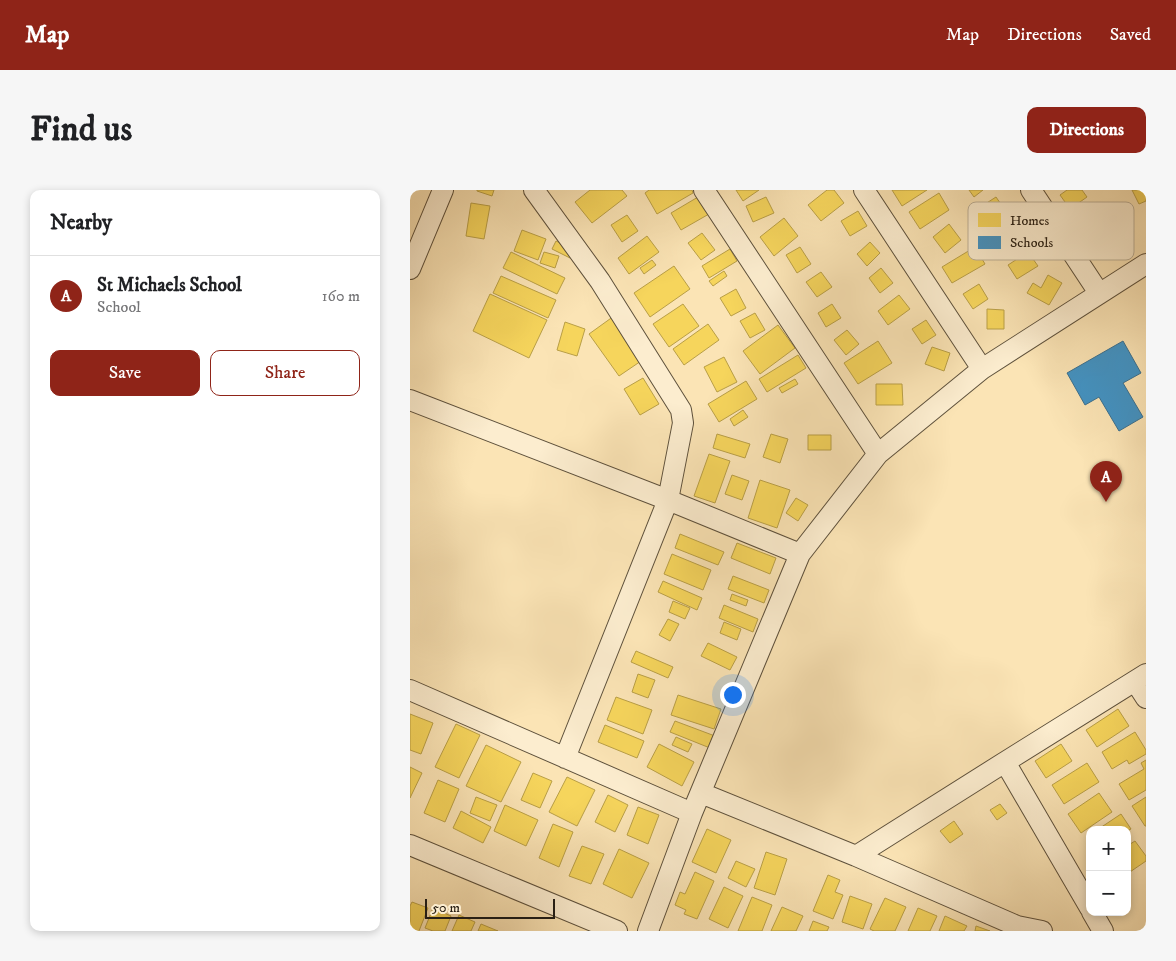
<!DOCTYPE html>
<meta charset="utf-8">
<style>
:root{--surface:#fff;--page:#f6f6f6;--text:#202124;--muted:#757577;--line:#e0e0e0;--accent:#8f2418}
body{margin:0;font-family:"IM FELL DW Pica",serif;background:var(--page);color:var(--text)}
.controls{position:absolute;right:15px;bottom:15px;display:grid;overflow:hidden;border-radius:10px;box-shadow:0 2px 8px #0003}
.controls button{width:45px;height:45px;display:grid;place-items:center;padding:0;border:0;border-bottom:1px solid var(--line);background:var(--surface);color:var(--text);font:25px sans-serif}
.scale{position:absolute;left:15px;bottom:12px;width:130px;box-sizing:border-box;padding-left:5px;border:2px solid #2a2014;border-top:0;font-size:14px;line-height:18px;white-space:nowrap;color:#2a2014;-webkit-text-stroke:4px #fcedcf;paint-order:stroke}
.you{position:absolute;left:322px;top:504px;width:18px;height:18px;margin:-12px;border:4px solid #fff;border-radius:50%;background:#1a73e8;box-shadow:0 0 0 8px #1a73e833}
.badge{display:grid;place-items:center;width:32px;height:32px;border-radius:50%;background:var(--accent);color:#fff;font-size:16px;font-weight:700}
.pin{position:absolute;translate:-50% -41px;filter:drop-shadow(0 1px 2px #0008)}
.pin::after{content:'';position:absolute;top:26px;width:18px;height:15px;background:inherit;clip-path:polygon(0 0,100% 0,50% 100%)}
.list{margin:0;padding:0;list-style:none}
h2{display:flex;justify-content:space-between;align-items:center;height:65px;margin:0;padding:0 20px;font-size:21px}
h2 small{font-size:16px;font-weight:400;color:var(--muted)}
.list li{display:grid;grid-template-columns:32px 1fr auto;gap:15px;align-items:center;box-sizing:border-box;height:80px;padding:0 20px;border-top:1px solid var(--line)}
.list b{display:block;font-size:19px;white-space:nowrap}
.list p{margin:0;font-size:16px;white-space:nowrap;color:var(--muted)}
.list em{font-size:16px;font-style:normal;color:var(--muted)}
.actions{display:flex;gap:10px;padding:15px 20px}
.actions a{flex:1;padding:11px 0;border:1px solid var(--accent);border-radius:10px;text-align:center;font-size:18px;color:var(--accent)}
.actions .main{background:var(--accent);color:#fff}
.map{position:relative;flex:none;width:736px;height:741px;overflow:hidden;border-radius:10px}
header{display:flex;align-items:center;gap:30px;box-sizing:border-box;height:70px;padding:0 25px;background:var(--accent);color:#fff}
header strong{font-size:24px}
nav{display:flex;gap:28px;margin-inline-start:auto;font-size:18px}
.intro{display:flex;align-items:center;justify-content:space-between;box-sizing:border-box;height:120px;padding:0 30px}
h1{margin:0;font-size:35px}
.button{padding:12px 22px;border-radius:10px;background:var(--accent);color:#fff;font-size:18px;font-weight:700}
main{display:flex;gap:30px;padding:0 30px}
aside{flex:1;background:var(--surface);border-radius:10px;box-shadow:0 2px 8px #0003}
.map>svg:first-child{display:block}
.homes{fill:#f6d55c;stroke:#b99f46}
.schools{fill:#4393c3;stroke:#3c708e}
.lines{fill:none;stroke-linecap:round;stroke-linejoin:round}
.minor-casing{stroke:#5e513c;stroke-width:22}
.minor{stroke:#fcedcf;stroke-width:20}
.key{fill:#fcedcf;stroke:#bdb097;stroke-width:1}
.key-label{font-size:14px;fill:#2a2014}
</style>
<header>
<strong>Map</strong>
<nav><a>Map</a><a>Directions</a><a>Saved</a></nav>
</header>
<div class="intro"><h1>Find us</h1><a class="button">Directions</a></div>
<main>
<aside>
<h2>Nearby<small></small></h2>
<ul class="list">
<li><span class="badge">A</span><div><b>St Michaels School</b><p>School</p></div><em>160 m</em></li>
</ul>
<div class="actions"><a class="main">Save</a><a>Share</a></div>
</aside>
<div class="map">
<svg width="736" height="741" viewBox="0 0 736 741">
<rect width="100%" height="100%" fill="#fbe4b5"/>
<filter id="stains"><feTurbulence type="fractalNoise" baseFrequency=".004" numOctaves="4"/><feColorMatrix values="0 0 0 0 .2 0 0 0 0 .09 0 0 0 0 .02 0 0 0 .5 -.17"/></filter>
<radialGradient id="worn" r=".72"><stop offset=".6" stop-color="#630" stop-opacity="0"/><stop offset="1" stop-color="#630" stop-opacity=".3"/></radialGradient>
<!-- homes -->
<path class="homes" d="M67 0H84L82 6 67 1Z
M180 0H212L217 6 182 33 165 12Z
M239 0H282L283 3 247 24 235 3Z
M326 0H349L333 11Z
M417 0H424L434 13 411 31 398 15Z
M482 0H517L492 16Z
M559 0H573L564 7Z
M657 0H672L677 7 660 19 650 5Z
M722 0H736V11L729 14Z
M529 3 539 20 510 39 499 22Z
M288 7 299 24 271 40 261 23Z
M356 7 364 23 343 32 336 16Z
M586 7 597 23 583 32 572 16Z
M61 13 80 16 74 49 56 46Z
M448 21 457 36 440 46 431 31Z
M217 25 228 41 212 52 201 35Z
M374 28 388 46 364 66 350 47Z
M539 34 551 50 535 63 523 47Z
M112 40 136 49 128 70 104 61Z
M292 43 305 60 291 70 278 53Z
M237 46 249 62 219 84 208 68Z
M146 51 164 59 160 68 142 59Z
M460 52 470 63 457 76 447 64Z
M390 57 401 74 387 83 376 65Z
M565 57 575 74 542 93 532 77Z
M320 59 327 71 299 88 292 76Z
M101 62 155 88 147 104 93 78Z
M134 62 149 66 145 78 130 73Z
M618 62 628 76 607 89 598 75Z
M242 70 246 75 234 84 230 78Z
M264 76 280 99 240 127 224 103Z
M471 78 483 93 470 103 459 88Z
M314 81 317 86 303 96 299 91Z
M411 82 422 97 407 107 396 92Z
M638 85 652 93 639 115 617 103 623 93 631 98Z
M91 86 146 110 138 128 83 103Z
M569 94 578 109 563 119 553 104Z
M326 99 336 118 321 126 310 108Z
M80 104 137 130 119 168 63 141Z
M489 105 500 119 478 135 468 121Z
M273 114 289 136 259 157 243 134Z
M422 114 431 128 416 137 408 123Z
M577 119 594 120V139H577Z
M345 123 355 140 340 148 330 131Z
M204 126 234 169 209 186 179 144Z
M516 130 526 145 512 154 502 139Z
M155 132 175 139 167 166 147 160Z
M298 134 309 150 274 175 263 159Z
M368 135 385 158 350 184 333 161Z
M437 140 449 154 436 165 424 150Z
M468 151 482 173 448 194 434 173Z
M522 157 540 163 534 181 515 174Z
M388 165 396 178 357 202 349 189Z
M314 167 327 192 307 202 294 177Z
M233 188 249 214 230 225 214 199Z
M385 189 388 194 372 203 369 198Z
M336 191 347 209 309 232 298 214Z
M466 194H492L493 215H466Z
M333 220 338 227 324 236 320 229Z
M307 244 340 254 335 268 303 258Z
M361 244 378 249 370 273 353 267Z
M398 245H421V260H398Z
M299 264 320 271 305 313 284 306Z
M322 285 339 291 332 310 315 304Z
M350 290 380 300 367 338 338 328Z
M386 308 398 315 388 331 376 323Z
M270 344 314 362 308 375 265 358Z
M327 353 366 368 360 384 321 368Z
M262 364 301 380 293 400 254 384Z
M323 386 359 400 354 413 318 399Z
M253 391 292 408 287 420 248 402Z
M322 404 338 410 336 416 320 410Z
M263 411 280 418 275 429 259 422Z
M314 415 348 429 343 442 309 428Z
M258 429 269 434 260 451 249 445Z
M314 432 331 439 327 450 310 443Z
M298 453 327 467 320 480 291 466Z
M226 461 263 477 258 488 221 472Z
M228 484 245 490 238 508 222 502Z
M268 505 311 519 304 539 261 525Z
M206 507 242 520 233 544 197 530Z
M708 519 719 536 687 557 676 540Z
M0 524 23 533 11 564 0 560Z
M265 531 305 546 300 558 260 542Z
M46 534 70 545 49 588 25 577Z
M195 535 234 551 227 568 188 552Z
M725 542 736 560V564L719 574 717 570 702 579 692 562Z
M266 547 282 554 278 562 262 555Z
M249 554 284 572 272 596 237 577Z
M651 554 662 571 636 588 625 571Z
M76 555 111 572 91 612 56 596Z
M736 570V600L719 610 709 594 734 579 731 573Z
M677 573 689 592 654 614 642 595Z
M0 577 12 583 0 608Z
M123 583 142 591 130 618 111 610Z
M157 587 185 600 167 636 139 622Z
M28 590 49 599 35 632 14 623Z
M689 603 702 622 671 643 658 624Z
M198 605 218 615 205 642 185 632Z
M66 607 87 615 80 631 60 623Z
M736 607V636H735L722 616Z
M590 614 597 623 587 630 580 620Z
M95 615 128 630 116 656 84 641Z
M228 617 249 625 238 654 217 645Z
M51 621 81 637 73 653 43 638Z
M711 624 721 639 717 641V640H687Z
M544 631 553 644 540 653 530 641Z
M143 634 163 642 149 677 129 668Z
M297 639 321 650 306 683 282 672Z
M725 651 736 666V671L717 684V656Z
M172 656 194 664 181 694 159 686Z
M209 659 239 673 222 708 193 694Z
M356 662 377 669 365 705 344 698Z
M326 671 345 679 336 697 318 688Z
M285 682 304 691 287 729 274 724 276 720 265 715 270 702 275 704Z
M418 685 430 690 425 702 433 705 423 729 403 721Z
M314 697 333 706 318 738 299 729Z
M440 706 462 714 453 739 432 732Z
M342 707 362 715 352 741H328Z
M475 708 496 717 485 741H464L460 739Z
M2 712 18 718 9 741 0 739V716Z
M372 717 393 726 386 741H361Z
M23 718 41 726 35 741H23L15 738Z
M508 718 527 726 520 741H498Z
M49 725 65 732 61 741H42Z
M535 726 557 736 554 741H529Z
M403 731 419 737 417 741H399Z
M71 734 88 741H68Z
M566 736 580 741H565Z"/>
<!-- schools -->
<path class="schools" d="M713 151 731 183 713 193 733 227 709 241 689 207 675 215 657 183Z"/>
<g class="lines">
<!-- minor casing -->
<g class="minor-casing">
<path id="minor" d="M124 0 190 91 271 220 273 233 258 310 155 568
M294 0 468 264
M454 0 572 179 736 74
M621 0 689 103
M0 79 33 0
M0 210 258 310 390 364
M725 491 736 508
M0 500 282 623 238 741
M291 603 446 666 607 736 632 741
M282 623 390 364 468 264 572 179
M0 655 207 741
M446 666 595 572
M680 718 595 572 736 484
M682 722 693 741"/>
</g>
<!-- minor -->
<use href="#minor" class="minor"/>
</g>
<!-- legend -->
<rect x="558" y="12" width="166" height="58" rx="8" class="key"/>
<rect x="568" y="23" width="23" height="14" fill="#f6d55c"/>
<rect x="568" y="46" width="23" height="13" fill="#4393c3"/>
<g class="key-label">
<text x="600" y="35">Homes</text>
<text x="600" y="57">Schools</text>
</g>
<rect width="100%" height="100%" filter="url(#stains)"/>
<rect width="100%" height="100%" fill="url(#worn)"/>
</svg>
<div class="controls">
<button>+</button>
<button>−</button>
</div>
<div class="scale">50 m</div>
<div class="you"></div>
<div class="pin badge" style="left:696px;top:312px">A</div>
</div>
</main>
